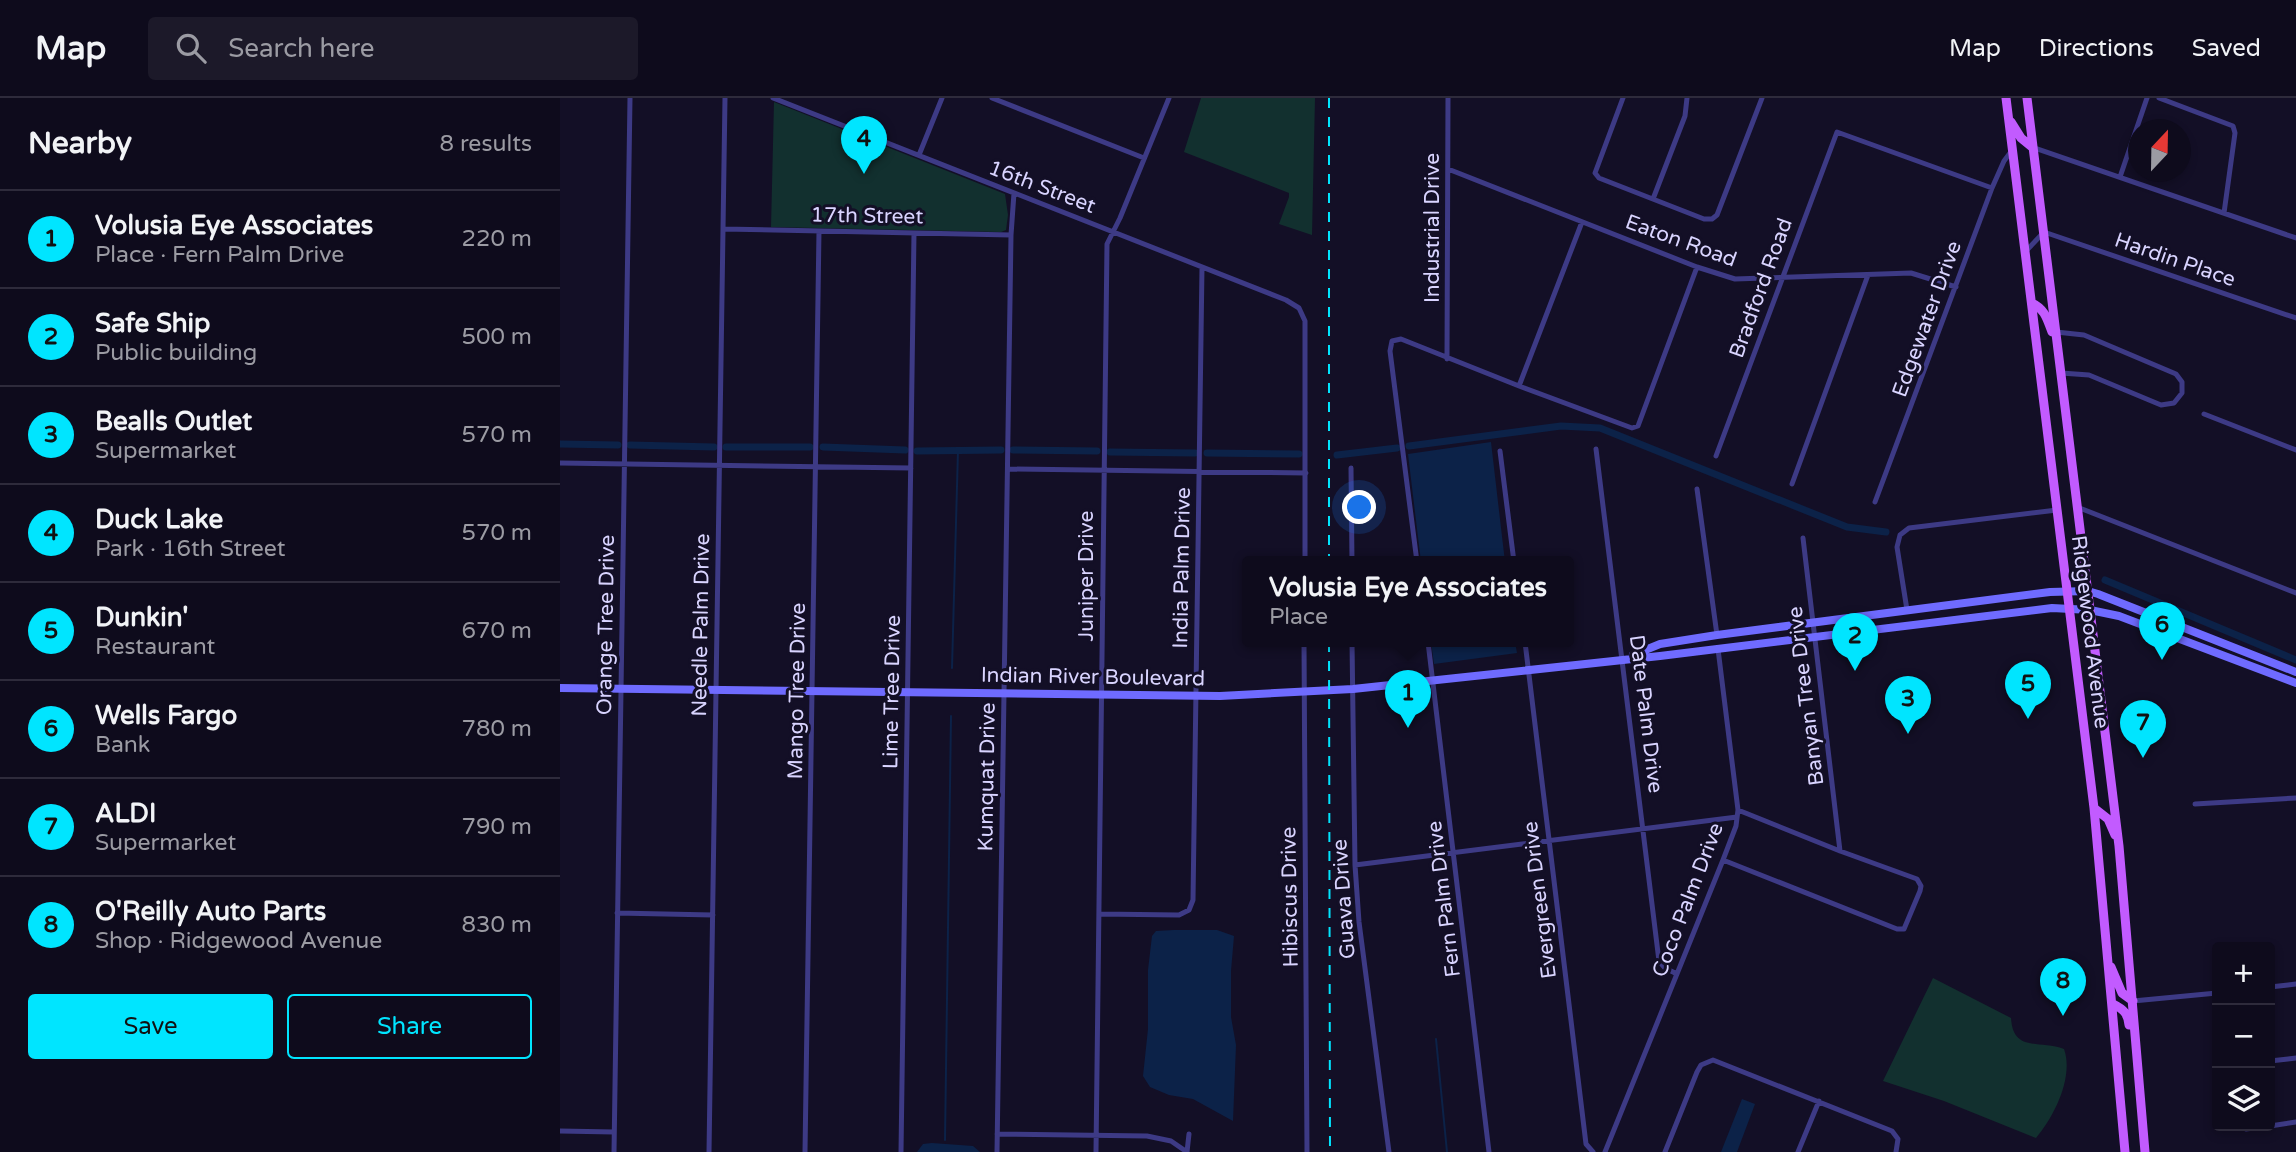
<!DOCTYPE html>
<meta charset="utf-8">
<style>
:root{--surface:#0e0b1c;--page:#1c1929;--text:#f1f3f6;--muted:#9b9ba3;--line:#2e2b3b;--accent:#00e5ff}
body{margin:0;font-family:"Varela Round",sans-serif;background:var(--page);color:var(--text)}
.controls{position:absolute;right:21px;bottom:21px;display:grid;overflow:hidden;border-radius:7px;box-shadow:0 4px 10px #0003}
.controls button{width:63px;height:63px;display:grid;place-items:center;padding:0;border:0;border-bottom:2px solid var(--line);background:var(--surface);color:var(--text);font:35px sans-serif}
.compass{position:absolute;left:1568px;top:21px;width:63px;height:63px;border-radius:50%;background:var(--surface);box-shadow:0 4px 10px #0003;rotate:22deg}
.you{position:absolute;left:800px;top:410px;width:24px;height:24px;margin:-18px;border:5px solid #fff;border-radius:50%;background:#1a73e8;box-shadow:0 0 0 10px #1a73e833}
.badge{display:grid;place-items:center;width:46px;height:46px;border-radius:50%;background:var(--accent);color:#111;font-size:23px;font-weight:700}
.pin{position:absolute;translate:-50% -58px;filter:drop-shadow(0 2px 4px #0008)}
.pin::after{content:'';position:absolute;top:37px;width:24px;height:21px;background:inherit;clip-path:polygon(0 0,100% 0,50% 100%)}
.popup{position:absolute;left:682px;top:458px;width:332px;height:91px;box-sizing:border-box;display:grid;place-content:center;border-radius:7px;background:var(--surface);filter:drop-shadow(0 2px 5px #0005);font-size:23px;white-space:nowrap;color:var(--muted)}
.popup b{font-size:26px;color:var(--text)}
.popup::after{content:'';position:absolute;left:50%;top:100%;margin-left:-14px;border:14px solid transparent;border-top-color:var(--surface)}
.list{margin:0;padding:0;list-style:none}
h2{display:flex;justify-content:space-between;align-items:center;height:91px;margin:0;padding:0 28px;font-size:30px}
h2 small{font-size:23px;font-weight:400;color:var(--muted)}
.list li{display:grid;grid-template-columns:46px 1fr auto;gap:21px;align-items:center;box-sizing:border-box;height:98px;padding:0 28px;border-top:2px solid var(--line)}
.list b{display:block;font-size:26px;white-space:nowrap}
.list p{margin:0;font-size:23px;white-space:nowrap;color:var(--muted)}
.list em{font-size:23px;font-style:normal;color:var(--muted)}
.actions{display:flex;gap:14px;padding:21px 28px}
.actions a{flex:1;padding:16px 0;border:2px solid var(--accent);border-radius:7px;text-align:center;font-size:24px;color:var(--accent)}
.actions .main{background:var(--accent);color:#111}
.icon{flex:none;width:38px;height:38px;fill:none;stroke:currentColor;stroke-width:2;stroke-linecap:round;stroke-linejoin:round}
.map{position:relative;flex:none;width:1736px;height:1054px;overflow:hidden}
header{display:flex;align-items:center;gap:42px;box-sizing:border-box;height:98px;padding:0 35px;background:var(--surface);border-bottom:2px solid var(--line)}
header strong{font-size:33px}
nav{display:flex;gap:38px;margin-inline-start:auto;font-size:24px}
.search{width:490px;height:63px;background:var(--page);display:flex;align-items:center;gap:18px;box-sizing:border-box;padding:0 24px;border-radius:7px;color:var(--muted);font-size:26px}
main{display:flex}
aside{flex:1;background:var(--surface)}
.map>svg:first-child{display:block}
.green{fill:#12302f}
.water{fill:#0c2248}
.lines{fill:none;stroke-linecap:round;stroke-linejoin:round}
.stream{stroke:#0c2248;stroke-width:2}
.canal{stroke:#0c2248;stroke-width:7}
.street{stroke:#3d3a85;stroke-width:5}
.secondary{stroke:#6f6bff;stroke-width:8}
.primary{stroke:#c25bff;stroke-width:9}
.rail{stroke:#00e5ff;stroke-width:2;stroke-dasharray:10 9;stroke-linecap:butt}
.labels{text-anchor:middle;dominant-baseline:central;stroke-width:6;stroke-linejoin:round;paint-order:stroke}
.street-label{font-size:21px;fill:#d9d4ff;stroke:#130f26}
</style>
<header>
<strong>Map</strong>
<div class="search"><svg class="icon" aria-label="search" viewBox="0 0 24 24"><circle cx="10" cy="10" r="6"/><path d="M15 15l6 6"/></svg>Search here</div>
<nav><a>Map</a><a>Directions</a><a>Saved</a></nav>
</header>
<main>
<aside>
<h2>Nearby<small>8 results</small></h2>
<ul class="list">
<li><span class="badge">1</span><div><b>Volusia Eye Associates</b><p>Place · Fern Palm Drive</p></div><em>220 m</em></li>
<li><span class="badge">2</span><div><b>Safe Ship</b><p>Public building</p></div><em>500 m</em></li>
<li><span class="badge">3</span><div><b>Bealls Outlet</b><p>Supermarket</p></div><em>570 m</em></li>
<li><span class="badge">4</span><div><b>Duck Lake</b><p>Park · 16th Street</p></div><em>570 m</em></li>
<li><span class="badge">5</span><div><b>Dunkin'</b><p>Restaurant</p></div><em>670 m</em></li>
<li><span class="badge">6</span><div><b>Wells Fargo</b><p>Bank</p></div><em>780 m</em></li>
<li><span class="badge">7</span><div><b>ALDI</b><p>Supermarket</p></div><em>790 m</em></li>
<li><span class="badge">8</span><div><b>O'Reilly Auto Parts</b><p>Shop · Ridgewood Avenue</p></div><em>830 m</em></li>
</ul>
<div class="actions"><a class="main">Save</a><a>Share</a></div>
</aside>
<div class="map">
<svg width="1736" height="1054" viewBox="0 0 1736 1054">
<rect width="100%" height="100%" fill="#130f26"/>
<!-- green -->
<path class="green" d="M641 0H755L752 137 719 126 729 99V95L624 54Z
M214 4 445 96 448 117 446 132 441 134 211 129Z
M1373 880 1451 920C1453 954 1478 942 1504 951 1514 979 1494 1019 1476 1040L1384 1003 1323 983Z"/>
<!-- water -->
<path class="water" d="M931 344 945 464H861L848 356Z
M871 544H955L957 555 874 566Z
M614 832H657L674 838 671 873V919L676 947 673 1023 633 1001 609 997 590 989 583 978 588 931V872L592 838 596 833Z
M1182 1001 1195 1006 1177 1054H1161Z
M372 1045 413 1048 420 1054H357L363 1046Z"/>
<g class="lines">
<!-- stream -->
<path class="stream" d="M392 570 398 352
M876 941 887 1054
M385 1042 391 618"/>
<!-- canal -->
<path class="canal" d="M0 346 58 347
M70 347 154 349
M849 348 1001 328 1040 330 1287 429 1326 434
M166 349H250
M263 349 345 352
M453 352 537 353
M357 353 441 352
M550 354 635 355
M647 355 739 356
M777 357 837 350
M1545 482 1736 562"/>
<!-- street -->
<path class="street" d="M213 0 726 202 739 210 745 223V464
M432 0 584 60
M1063 0 1035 75 1039 80 1144 121H1152L1157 117 1202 0
M1599 0 1673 28 1675 35 1664 115
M1472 49 1736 140
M359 57 382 0
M888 71 1137 169 1175 181 1351 175 1396 189
M1560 79 1587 0
M1093 101 1125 18 1127 0
M163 131 451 137
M1465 154 1484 134 1736 220
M1496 234 1524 237 1616 276 1622 284V295L1614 305 1601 307 1529 277 1501 275
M887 261 888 0
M959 288 1022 124
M1644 316 1736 352
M1036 351 1099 863 1105 870 1117 876
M940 353 954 464
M1156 358 1277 34 1432 90
M0 365 351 370
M791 370 792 464
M448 371 746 375
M1232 386 1308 177
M1137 391 1157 537
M1315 404 1432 90 1444 63 1453 51
M1517 409 1736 495
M1243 440 1280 753
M857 464 830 253 832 243 841 241 959 288 1072 330 1078 328 1137 169
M1347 512 1337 449 1340 437 1349 430 1497 412
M744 544 747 1054
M792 544 795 767 799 824 829 1054
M868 544 929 1054
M965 544 1026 1046 1033 1054
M1635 706 1736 700
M1163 762 1337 831H1344L1360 793 1361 788 1357 781 1280 753 1178 712
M795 767 1177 719
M57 815 153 817
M539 816 619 817 629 812 633 802 642 169
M1710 889 1736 886
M1573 903 1657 895
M1710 963 1736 960
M1710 1028 1736 1024
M1686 1031 1709 1028
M0 1033 54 1034
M437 1036 587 1038 611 1043 627 1054
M54 1054 70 0
M149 1054 165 0
M245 1054 259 133
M341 1054 354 135
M437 1054 451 137 454 95
M536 1054 547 146 560 120 609 0
M627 1054 629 1036
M1045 1054 1163 762 1176 728 1178 712 1158 551
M1105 1054 1137 974 1141 967 1153 962 1332 1033 1338 1041 1336 1054
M1238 1054 1259 1003"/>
<!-- secondary -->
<path class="secondary" d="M1073 557 1100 546 1157 537 1490 494 1528 493 1538 496 1736 574
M0 590 660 598 793 591 1100 558 1492 510 1530 512 1559 518 1736 585"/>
<!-- primary -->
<path class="primary" d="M1446 0 1534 710 1565 1054
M1467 0 1559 748 1585 1054
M1451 24 1461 40 1472 49
M1472 205C1485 211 1487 221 1492 234
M1534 710 1548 721 1555 737
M1551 869 1562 895 1573 903
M1553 906C1563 911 1568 915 1569 927"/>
<!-- rail -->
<path class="rail" d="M769 0V464
M769 544 770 1054"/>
</g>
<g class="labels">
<!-- street labels -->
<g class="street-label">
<text transform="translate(482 89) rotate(21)">16th Street</text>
<text transform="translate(307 118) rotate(1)">17th Street</text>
<text transform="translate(872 130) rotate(-90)">Industrial Drive</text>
<text transform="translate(1121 143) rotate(20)">Eaton Road</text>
<text transform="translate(1615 162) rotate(19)">Hardin Place</text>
<text transform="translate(1201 190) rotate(-70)">Bradford Road</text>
<text transform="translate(1367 221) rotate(-70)">Edgewater Drive</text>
<text transform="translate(622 470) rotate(-89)">India Palm Drive</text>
<text transform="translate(526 478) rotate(-90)">Juniper Drive</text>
<text transform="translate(46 527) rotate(-89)">Orange Tree Drive</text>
<text transform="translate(141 527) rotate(-89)">Needle Palm Drive</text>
<text transform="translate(1530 534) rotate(83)">Ridgewood Avenue</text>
<text transform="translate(533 579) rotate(1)">Indian River Boulevard</text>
<text transform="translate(237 593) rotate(-89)">Mango Tree Drive</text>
<text transform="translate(332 594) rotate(-89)">Lime Tree Drive</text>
<text transform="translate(1246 598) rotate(-97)">Banyan Tree Drive</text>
<text transform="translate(1086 616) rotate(83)">Date Palm Drive</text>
<text transform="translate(427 679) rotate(-89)">Kumquat Drive</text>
<text transform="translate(730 799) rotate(-91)">Hibiscus Drive</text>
<text transform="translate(784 801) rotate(-94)">Guava Drive</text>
<text transform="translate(884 801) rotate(-97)">Fern Palm Drive</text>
<text transform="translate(980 802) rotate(-97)">Evergreen Drive</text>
<text transform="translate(1128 802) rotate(-69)">Coco Palm Drive</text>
</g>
</g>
</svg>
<div class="controls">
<button>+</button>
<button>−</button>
<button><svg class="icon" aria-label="layers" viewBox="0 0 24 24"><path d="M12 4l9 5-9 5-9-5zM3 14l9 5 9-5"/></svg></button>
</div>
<svg class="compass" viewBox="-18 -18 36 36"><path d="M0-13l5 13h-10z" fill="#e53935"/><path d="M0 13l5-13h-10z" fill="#9b9ba3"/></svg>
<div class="you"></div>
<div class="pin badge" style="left:848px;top:630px">1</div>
<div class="popup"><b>Volusia Eye Associates</b>Place</div>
<div class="pin badge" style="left:1295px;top:573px">2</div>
<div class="pin badge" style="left:1348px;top:636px">3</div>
<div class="pin badge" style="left:304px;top:76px">4</div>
<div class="pin badge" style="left:1468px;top:621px">5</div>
<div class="pin badge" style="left:1602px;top:562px">6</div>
<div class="pin badge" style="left:1583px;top:660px">7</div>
<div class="pin badge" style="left:1503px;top:918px">8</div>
</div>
</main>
